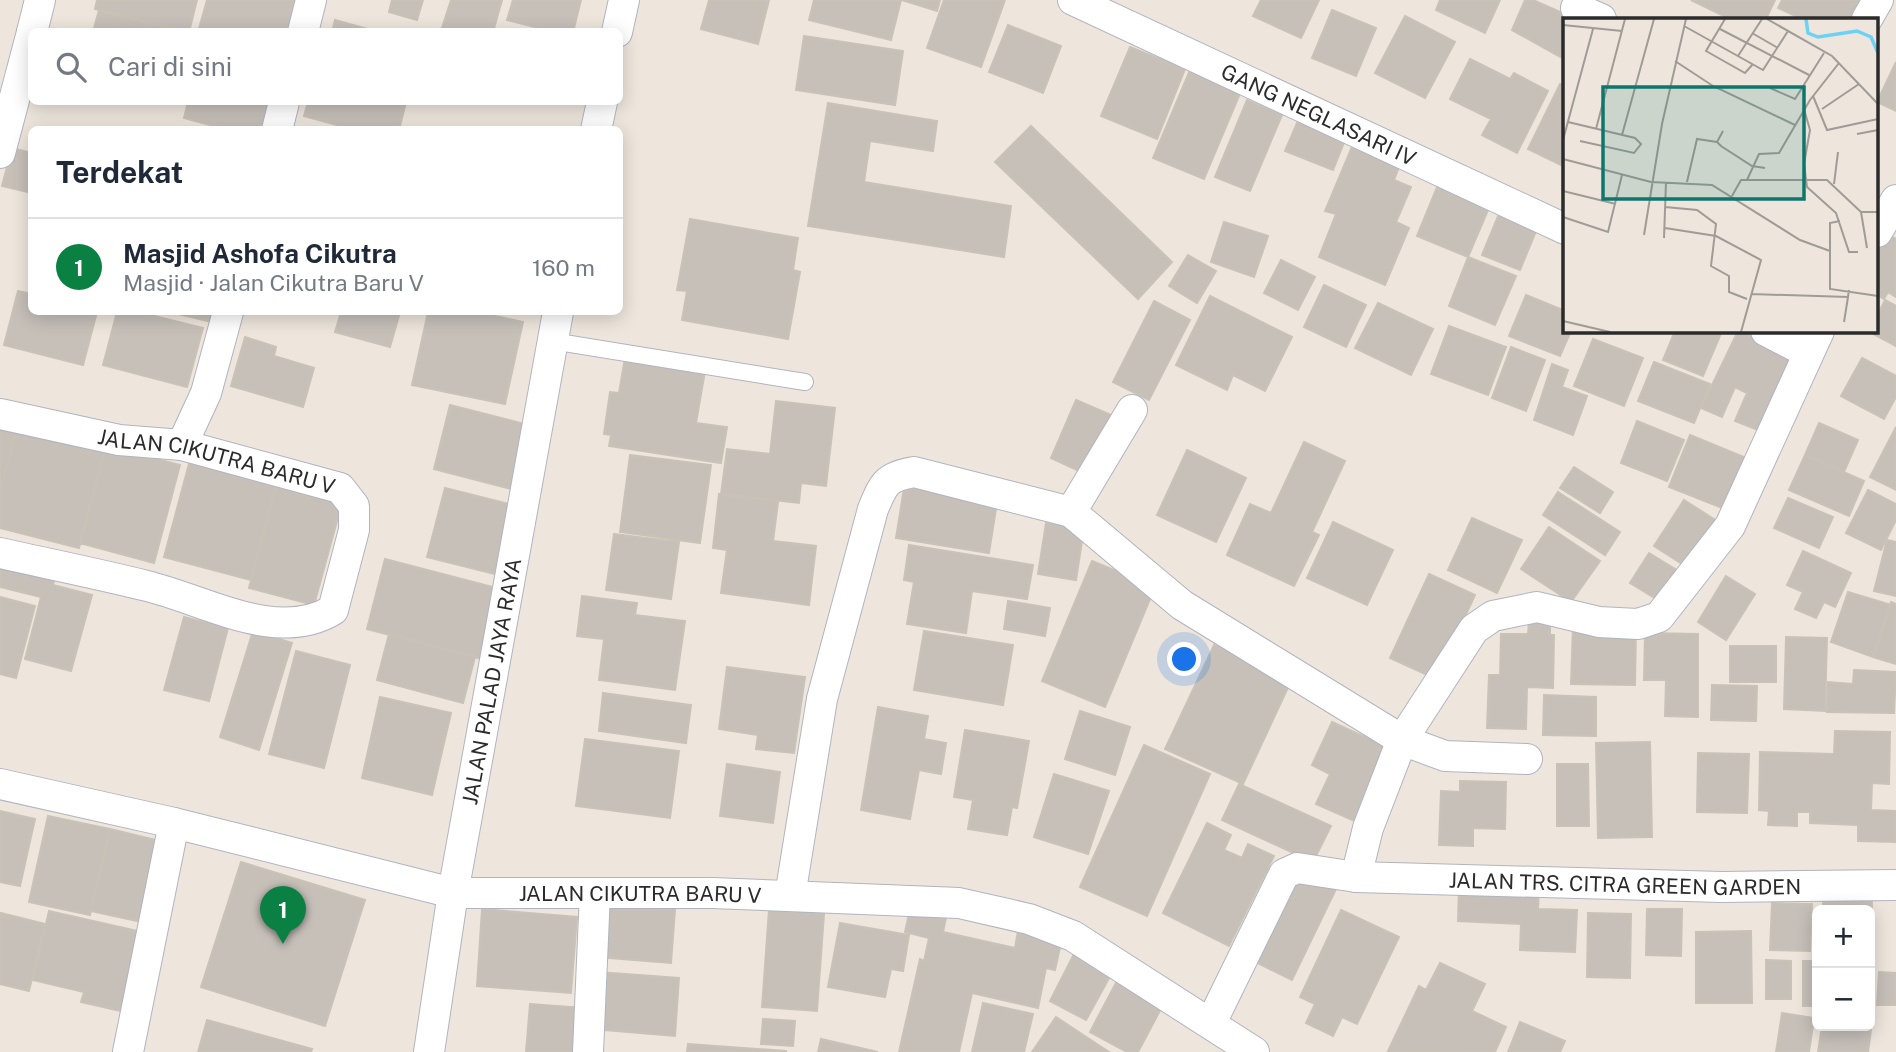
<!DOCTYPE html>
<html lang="id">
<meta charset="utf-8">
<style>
:root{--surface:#fff;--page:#f2f2f3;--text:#1f2937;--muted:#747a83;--line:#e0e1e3;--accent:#0b8043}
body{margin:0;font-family:"Public Sans",sans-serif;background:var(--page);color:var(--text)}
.controls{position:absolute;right:21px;bottom:21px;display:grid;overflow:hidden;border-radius:10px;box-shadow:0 4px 18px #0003}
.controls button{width:63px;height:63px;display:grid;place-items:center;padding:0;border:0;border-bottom:2px solid var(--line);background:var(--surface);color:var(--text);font:35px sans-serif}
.you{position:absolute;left:1185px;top:660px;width:24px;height:24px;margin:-18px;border:5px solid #fff;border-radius:50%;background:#1a73e8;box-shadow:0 0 0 10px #1a73e833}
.badge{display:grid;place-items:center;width:46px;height:46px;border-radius:50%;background:var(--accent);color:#fff;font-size:23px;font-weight:700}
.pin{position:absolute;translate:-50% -58px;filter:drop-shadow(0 2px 4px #0008)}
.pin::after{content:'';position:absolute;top:37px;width:24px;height:21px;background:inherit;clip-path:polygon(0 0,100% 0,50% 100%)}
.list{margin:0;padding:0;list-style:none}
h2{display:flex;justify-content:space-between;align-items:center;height:91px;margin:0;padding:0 28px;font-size:30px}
h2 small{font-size:23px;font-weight:400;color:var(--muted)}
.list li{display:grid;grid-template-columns:46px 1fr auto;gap:21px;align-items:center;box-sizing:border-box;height:98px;padding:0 28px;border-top:2px solid var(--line)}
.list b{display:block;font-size:26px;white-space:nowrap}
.list p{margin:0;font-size:23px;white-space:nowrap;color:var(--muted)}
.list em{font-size:23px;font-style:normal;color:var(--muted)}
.icon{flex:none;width:38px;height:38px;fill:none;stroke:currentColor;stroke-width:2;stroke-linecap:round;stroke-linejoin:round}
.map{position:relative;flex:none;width:1896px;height:1052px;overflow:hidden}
.search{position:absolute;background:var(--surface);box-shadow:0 4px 18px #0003;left:28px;top:28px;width:595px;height:77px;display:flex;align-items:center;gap:18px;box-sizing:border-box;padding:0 24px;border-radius:10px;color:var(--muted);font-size:26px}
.panel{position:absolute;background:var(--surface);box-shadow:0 4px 18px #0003;left:28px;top:126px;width:595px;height:189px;border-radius:10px}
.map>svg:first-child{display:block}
.building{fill:#c6c0b9;stroke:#c9c2b6;stroke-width:2}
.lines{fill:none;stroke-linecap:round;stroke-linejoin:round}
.lane-casing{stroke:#b1b4c0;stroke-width:18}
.street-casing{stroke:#b1b4c0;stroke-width:32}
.lane{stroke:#fff;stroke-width:16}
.street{stroke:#fff;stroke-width:30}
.labels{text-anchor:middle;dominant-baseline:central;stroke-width:5;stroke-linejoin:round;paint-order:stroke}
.street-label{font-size:21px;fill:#2b2b2b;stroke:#fff}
.inset-river{fill:none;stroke:#6bd2f5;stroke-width:3.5}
.inset-road{fill:none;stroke:#a09b96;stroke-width:2}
.view{fill:#0f766e;fill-opacity:0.15;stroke:#0f766e;stroke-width:3.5}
.inset-edge{fill:none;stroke:#2b2b2b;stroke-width:3.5}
</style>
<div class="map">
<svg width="1896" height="1052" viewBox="0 0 1896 1052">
<rect width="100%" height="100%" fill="#eee6dd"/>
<!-- building -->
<path class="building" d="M97 0H197L189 32 95 9Z
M207 0H295L287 32H198Z
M392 0H423L417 20 389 12Z
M451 0H502L493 32H455L442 28Z
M513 0H581L573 32H554L507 20Z
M709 0H769L758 44 701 29Z
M814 0H901L891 40 809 20Z
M902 0H940L937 11Z
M944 0H1005L981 67 927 48Z
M1261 0H1319L1301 38 1253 16Z
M1440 0H1500L1485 33 1436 10Z
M1525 0H1533L1576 19H1565L1564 59 1512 30Z
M1691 0H1775L1766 19H1730Z
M1782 0H1860L1851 19H1802L1778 8Z
M99 10 182 32H93Z
M1332 10 1376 28 1356 76 1312 58Z
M1405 16 1455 42 1425 98 1375 73Z
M335 20 375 31V32H332Z
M1008 25 1061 46 1043 93 989 72Z
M804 36 903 51 895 105 796 90Z
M1130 47 1185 69 1157 139 1101 116Z
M1470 59 1510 79 1514 73 1548 91 1517 153 1482 135 1491 119 1450 99Z
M1896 62V111L1877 102Z
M1190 70 1241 91 1204 179 1153 158Z
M1560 84 1565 86V167L1528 149Z
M1247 100 1282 115 1250 191 1215 177Z
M188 102H275L268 130H229L184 118Z
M308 102H406L399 130H355L304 116Z
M828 103 937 121 933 151 870 141 864 182 1011 206 1004 257 808 226Z
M1300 116 1347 135 1333 170 1285 151Z
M1031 126 1172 262 1138 299 995 162Z
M1354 142 1401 162 1394 180 1411 187 1396 222 1409 228 1385 285 1319 257 1336 214 1325 211Z
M12 148 32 153V193L2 186Z
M1442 175 1494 196 1468 257 1417 236Z
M1501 209 1539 224 1520 270 1482 255Z
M690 219 798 238 793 270 800 272 788 339 682 320 687 291 677 290Z
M1224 222 1268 236 1254 277 1211 262Z
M1885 233 1896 239V297L1888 292 1884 299 1877 295V247Z
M1188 255 1216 271 1197 303 1169 286Z
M1468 257 1516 276 1495 325 1449 306Z
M1281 260 1315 277 1298 310 1264 293Z
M1324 285 1366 305 1346 347 1304 327Z
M18 291 32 294V312H97L83 365 4 345Z
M1526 295 1565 311V331H1571L1560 356 1509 336Z
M1210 296 1292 337 1265 391 1233 375 1227 390 1176 365Z
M1885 300 1896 306V346L1868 331H1877V316Z
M1154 301 1190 320 1149 400 1113 382Z
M1378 303 1433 329 1411 375 1355 348Z
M117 312H138L203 328 187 387 103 365Z
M170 312H214L212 322Z
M341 312H400L390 347 335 332Z
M428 312H477L523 322 505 404 412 385Z
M1449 326 1506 347 1488 395 1431 374Z
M1675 331H1722L1703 376 1663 360Z
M1738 331 1800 356 1763 432 1735 421 1747 393 1735 387 1722 417 1701 408Z
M245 337 276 347 274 356 314 368 303 407 231 386Z
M1593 339 1643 358 1624 406 1574 386Z
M1511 347 1545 360 1526 411 1492 398Z
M625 358 705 371 696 423 727 427 721 463 609 446 611 435 604 434 610 392 619 393Z
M1862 358 1896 376V397L1884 419 1841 396Z
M1654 362 1710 384 1694 423 1638 401Z
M1552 364 1568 370 1562 387 1587 396 1573 435 1534 420Z
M1076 400 1118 418 1092 477 1051 458Z
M776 401 835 408 826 486 801 483 799 503 721 494 727 449 770 454Z
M450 405 536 427 519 491 434 469Z
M0 419 18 423 0 493Z
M1637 421 1684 440 1667 481 1621 463Z
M18 423 106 446 79 548 0 528V493Z
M1819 423 1858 440 1844 472 1805 455Z
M1896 427V490L1870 477Z
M1690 435 1751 460 1730 511 1669 487Z
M1304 442 1345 461 1312 532 1319 535 1294 586 1227 555 1250 504 1271 513Z
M106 446 180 465 154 563 80 543Z
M1187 450 1246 478 1216 542 1157 515Z
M630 455 711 465 700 543 620 532Z
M1805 455 1864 481 1849 516 1789 490Z
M190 460 277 482 251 580 164 557Z
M1574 467 1613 492 1600 513 1560 488Z
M277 482 343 499 314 605 249 588Z
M905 482 998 496 989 553 896 538Z
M445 488 513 505 495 574 427 557Z
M1868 490 1896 504V520L1881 550 1846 533Z
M1558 492 1620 532 1605 555 1543 515Z
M719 494 778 502 773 541 816 546 809 605 721 593 727 550 713 548Z
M1788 498 1833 517 1819 548 1774 528Z
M1684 500 1720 523 1690 569 1654 546Z
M1472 518 1522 540 1497 593 1448 570Z
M1333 522 1393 550 1367 605 1307 578Z
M1046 523 1084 528 1076 580 1038 574Z
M1549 527 1600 561 1571 602 1521 569Z
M614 534 679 542 671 599 606 590Z
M1887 540 1896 542V596L1874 591Z
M909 545 1033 565 1027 599 972 591 966 633 907 624 914 582 904 580Z
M1803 551 1851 573 1835 607 1824 602 1816 618 1795 609 1803 592 1787 585Z
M1649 553 1680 572 1661 602 1630 583Z
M0 557 56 571 53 585 92 595 71 671 25 659 41 597 0 587Z
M385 559 500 589 482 659 367 629Z
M1092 561 1155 587 1105 707 1042 681Z
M1429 574 1475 595 1436 679 1390 658Z
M1726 576 1755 594 1726 640 1698 622Z
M1848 592 1891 605 1873 657 1831 642Z
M582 596 637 603 635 615 685 621 675 690 599 680 604 639 577 636Z
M0 597 35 606 16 678 0 674Z
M1008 601 1050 608 1045 636 1004 629Z
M1891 602 1896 604V664L1873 657Z
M184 617 228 628 209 701 164 690Z
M1529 622H1550V635H1554L1553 688 1527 687 1526 729 1487 728 1489 675H1500L1501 634H1528Z
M1573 626 1636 627 1635 685 1571 684Z
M253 631 292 643 259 750 220 737Z
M924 631 1013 645 1003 705 914 690Z
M1645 633 1698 634V717L1665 716 1666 680H1644Z
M389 634 475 657 463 703 377 680Z
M1786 637 1827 638 1825 711 1784 709Z
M1214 645 1291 681 1243 784 1165 749Z
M1730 646H1776V682H1730Z
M296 651 350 665 324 768 269 754Z
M727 667 805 677 794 753 756 749 758 735 719 729Z
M1854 670 1896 672 1894 713 1827 712 1828 682 1853 684Z
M1712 685 1757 686 1756 721 1711 720Z
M603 693 691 705 686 743 599 731Z
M1544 695 1596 697V736L1543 735Z
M380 697 451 713 432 795 362 778Z
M878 707 928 716 924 739 946 743 941 774 919 770 910 819 861 810Z
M1080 711 1130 727 1115 775 1065 759Z
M1332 722 1391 749 1359 823 1316 804 1330 774 1312 765Z
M965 730 1029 741 1017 808 1012 807 1007 835 968 829 973 800 954 797Z
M1835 731 1890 732 1889 784 1872 783 1871 810 1896 811V842L1858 841V825L1810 823V812H1797V826L1768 825 1769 811 1759 810 1760 752 1834 754Z
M585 739 679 751 670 818 576 806Z
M1650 742 1652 837 1598 838 1596 743Z
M1144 745 1210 774 1147 916 1080 887Z
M1698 753 1749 754 1747 813 1697 812Z
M727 764 780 772 773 823 720 816Z
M1557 764H1588L1589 826H1557Z
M1054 774 1109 791 1088 854 1034 837Z
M1460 781 1506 782 1505 829 1473 828V846L1439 845 1441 791 1460 792Z
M1239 784 1331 826 1313 862 1222 820Z
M0 811 35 819 20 886 0 882Z
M48 816 110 829 90 915 29 902Z
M1207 823 1231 835 1224 850 1242 858 1248 844 1274 856 1229 946 1163 913Z
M110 829 160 841 142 922 91 911Z
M241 862 365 900 325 1026 201 987Z
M1279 863 1336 889 1292 980 1237 953Z
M1459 888 1539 890 1538 909 1577 910 1575 952 1520 950 1521 924 1458 921Z
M1823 898 1872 899 1871 948 1870 910H1823Z
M1772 903 1812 904 1810 951 1770 950Z
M601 904 675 910 671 963 597 957Z
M911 904 947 913 943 932 1015 948 1019 925 1063 934 1055 970 1046 968 1038 1008 972 993 959 1052H899L920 959 924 961 929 938 905 932Z
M482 909 577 917 571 993 477 986Z
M1647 909H1682L1681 956 1646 955Z
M769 910 824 914 817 1011 762 1007Z
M1341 910 1399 937 1357 1024 1342 1017 1333 1036 1306 1023 1315 1004 1300 997Z
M49 911 142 932 134 1014 81 1002 84 992 33 980Z
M1 913 45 924 29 991 0 984Z
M1588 913 1631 914 1630 978 1587 977Z
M840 923 909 935 903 971 891 969 885 997 828 987Z
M1751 931 1752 1003H1696V932Z
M1075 952 1113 971 1086 1020 1050 1001Z
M1766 960 1791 961V999H1766Z
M1803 961H1817V1006H1803Z
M1440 963 1485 984 1472 1011 1506 1027 1495 1052 1388 1051 1419 986 1426 990Z
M597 972 679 978 675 1036 593 1029Z
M1879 972 1896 973V1005H1877Z
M1118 979 1164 1003 1138 1052H1127L1090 1032Z
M983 1003 1033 1014 1024 1052H972Z
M530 1004 583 1008 580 1052H526Z
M1782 1013 1814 1018 1809 1052H1776Z
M1056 1017 1109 1052H1032Z
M763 1019 795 1021 793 1046 761 1044Z
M207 1020 312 1049 311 1052H198Z
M1520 1022 1565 1041 1560 1052H1508Z
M1822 1026 1871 1030 1868 1052H1818Z
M821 1039 878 1052H818Z
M688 1044 786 1051V1052H687Z"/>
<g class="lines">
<!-- lane casing -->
<g class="lane-casing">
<path id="lane" d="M552 341 805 382"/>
</g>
<!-- street casing -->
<g class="street-casing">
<g id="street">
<path id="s1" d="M1073 0 1565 229"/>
<path d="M1576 8 1601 19"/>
<path d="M1867 19 1878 0"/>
<path d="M32 32 40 0"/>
<path d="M303 32 311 0"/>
<path d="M617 32 624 0"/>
<path d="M277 130 284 102"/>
<path d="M596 130 602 102"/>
<path d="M0 153 32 32"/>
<path d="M1877 232 1896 200"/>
<path d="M1766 331 1807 352"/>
<path d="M1132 410 1071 512 1182 605 1402 740 1445 756 1527 759"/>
<path id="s2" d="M0 414 119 440 182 445 340 488 354 506V530L333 610C277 644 205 600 147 586 99 574 49 564 0 553"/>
<path d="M182 445 206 393 228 312"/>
<path id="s3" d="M0 784 174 823 453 893H712L959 903 1029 919 1073 936 1254 1052"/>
<path d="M1356 877 1368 828 1402 740 1474 629 1493 616 1537 607 1599 622 1638 624 1659 617 1730 526 1819 331"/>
<path d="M790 896 822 699 873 509C884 483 886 477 914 472L1071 512"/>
<path id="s4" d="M1211 1023 1284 874 1297 868 1356 877 1722 887 1896 885"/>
<path d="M128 1052 174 823"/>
<path id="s5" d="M429 1052 453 893 558 312"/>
<path d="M588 1052 595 893"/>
</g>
</g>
<!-- lane -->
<use href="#lane" class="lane"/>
<!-- street -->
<use href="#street" class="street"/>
</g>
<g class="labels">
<!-- street labels -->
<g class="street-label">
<text stroke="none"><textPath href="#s1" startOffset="271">GANG NEGLASARI IV</textPath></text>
<text stroke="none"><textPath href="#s2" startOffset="222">JALAN CIKUTRA BARU V</textPath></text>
<text stroke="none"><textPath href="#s5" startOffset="376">JALAN PALAD JAYA RAYA</textPath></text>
<text stroke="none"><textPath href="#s4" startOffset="509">JALAN TRS. CITRA GREEN GARDEN</textPath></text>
<text stroke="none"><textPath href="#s3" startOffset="653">JALAN CIKUTRA BARU V</textPath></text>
</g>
</g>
<!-- overview -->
<g transform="translate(1563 18)">
<rect width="315" height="315" fill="#eee6dd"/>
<path class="inset-river" d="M243 1 245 15 255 19 294 13 308 19 315 35"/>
<path class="inset-road" d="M162 1 143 33 182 55 190 46M204 1 269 38 315 86M0 7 59 13M121 8 200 52 225 13M157 11 246 57M189 15 215 30M175 38 199 1M112 43 150 68 232 107M207 70 232 81 261 35M250 78 264 112 315 101M241 91 247 112 241 146 244 169 273 195 286 234H295M259 91 296 66M5 104 72 120 78 126 71 135 17 123M33 111 62 1M160 113 154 124 158 128 189 148 202 150M294 116 315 112M59 117 91 1M0 122 30 11M0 141 88 164 149 167 237 222 267 233M184 162 196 136 216 135 247 82 276 45M124 164 134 121 154 124M271 166 275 134M0 173 53 186M169 178 178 162H264L298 194H315M102 189 134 192 153 206 148 248 166 258V274L184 281M298 194 304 230M0 199 45 214 59 157M277 203 267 205V271L315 278M102 210 153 218 198 242 178 314M81 217 99 106 123 1M101 220 103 164M188 276 285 279 286 272M0 303 47 314M281 304 285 279"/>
<path class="view" d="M40 69H241V181H40Z"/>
<rect width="315" height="315" class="inset-edge"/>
</g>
</svg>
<div class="controls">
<button>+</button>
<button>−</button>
</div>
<div class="you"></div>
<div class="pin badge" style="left:283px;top:944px">1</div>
<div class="search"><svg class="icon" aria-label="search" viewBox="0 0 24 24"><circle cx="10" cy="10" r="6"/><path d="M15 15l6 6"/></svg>Cari di sini</div>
<section class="panel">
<h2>Terdekat<small></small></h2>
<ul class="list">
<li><span class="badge">1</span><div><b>Masjid Ashofa Cikutra</b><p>Masjid · Jalan Cikutra Baru V</p></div><em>160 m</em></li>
</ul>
</section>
</div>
